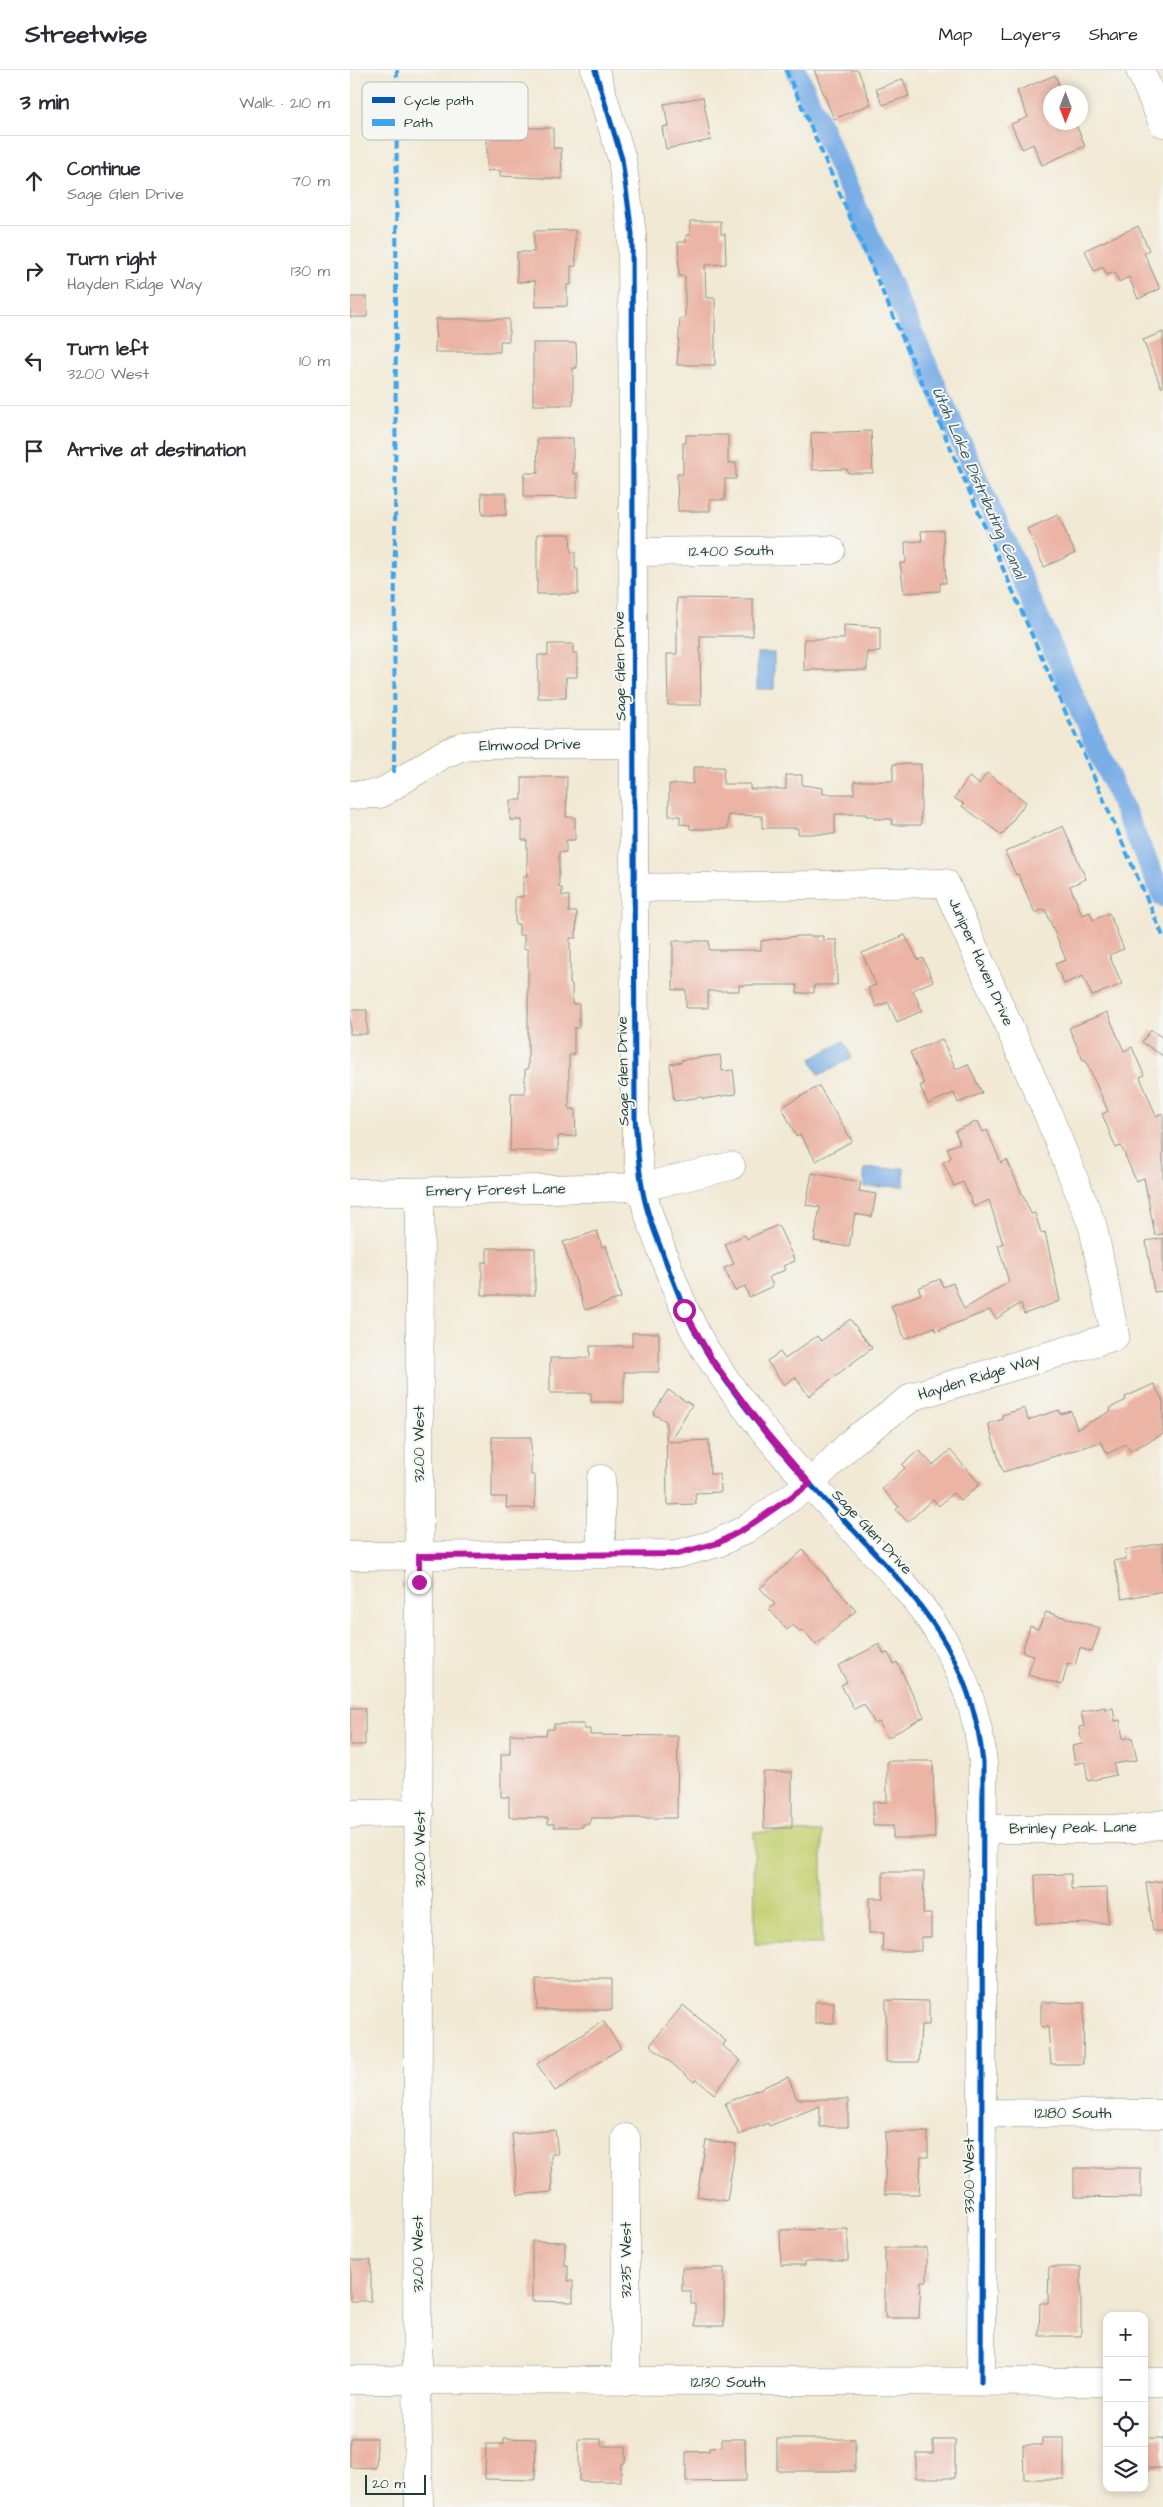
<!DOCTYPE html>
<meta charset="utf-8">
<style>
:root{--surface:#fff;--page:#f7f7f7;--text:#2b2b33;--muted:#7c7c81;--line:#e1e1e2}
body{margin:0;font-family:"Architects Daughter",sans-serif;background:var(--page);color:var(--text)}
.controls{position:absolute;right:15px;bottom:15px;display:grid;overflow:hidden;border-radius:10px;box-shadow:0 2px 8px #0003}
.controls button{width:45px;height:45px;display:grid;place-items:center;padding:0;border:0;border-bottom:1px solid var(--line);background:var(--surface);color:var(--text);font:25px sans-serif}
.compass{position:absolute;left:693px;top:15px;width:45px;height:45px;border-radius:50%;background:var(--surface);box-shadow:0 2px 8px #0003;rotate:180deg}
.scale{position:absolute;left:15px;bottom:12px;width:61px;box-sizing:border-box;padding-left:5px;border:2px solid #1f3d34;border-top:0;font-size:14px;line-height:18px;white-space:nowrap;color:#1f3d34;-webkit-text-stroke:4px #f6f6f2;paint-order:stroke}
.stop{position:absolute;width:15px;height:15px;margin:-11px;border:4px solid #b5179e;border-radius:50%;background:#fff}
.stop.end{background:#b5179e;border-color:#fff;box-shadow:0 1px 5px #0008}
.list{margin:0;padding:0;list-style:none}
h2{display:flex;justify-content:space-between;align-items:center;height:65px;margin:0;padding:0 20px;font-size:21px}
h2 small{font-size:16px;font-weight:400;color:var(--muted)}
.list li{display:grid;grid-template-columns:32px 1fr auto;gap:15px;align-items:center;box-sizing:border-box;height:90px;padding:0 20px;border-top:1px solid var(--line)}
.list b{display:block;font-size:19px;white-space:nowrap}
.list p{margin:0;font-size:16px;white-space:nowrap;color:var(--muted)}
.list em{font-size:16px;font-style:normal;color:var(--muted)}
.icon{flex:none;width:28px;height:28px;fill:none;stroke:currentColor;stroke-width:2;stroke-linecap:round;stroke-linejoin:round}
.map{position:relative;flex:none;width:813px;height:2437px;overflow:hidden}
header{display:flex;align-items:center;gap:30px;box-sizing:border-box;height:70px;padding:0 25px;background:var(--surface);border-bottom:1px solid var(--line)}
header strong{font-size:24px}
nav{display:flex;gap:28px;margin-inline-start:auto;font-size:18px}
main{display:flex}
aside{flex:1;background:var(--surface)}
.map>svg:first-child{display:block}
.green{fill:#c3d071;stroke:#718652}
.water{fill:#79ade6;stroke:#4c758d}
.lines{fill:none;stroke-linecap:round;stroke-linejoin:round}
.canal{stroke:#79ade6;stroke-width:21}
.building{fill:#ebb4a4}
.minor-casing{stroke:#889384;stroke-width:29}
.minor{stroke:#fff;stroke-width:28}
.quiet{stroke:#3da4eb;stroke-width:4;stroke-dasharray:8 4;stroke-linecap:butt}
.cycleway-casing{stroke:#f6f6f2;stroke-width:8}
.cycleway{stroke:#0057b8;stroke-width:5}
.route{stroke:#b5179e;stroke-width:6}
.labels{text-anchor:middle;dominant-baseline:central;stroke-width:4;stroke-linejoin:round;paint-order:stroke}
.street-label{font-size:15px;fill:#1f3d34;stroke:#f6f6f2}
.water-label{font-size:16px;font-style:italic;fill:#365960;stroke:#f6f6f2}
.key{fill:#f6f6f2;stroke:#b6beb9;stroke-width:1}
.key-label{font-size:14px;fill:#1f3d34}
</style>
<header>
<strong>Streetwise</strong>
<nav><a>Map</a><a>Layers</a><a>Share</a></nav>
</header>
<main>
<aside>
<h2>3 min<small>Walk · 210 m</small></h2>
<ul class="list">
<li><svg class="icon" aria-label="ahead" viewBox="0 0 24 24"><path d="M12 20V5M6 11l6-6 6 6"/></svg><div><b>Continue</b><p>Sage Glen Drive</p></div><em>70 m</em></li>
<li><svg class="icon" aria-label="right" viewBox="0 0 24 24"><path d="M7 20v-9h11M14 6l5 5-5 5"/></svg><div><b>Turn right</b><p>Hayden Ridge Way</p></div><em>130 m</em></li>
<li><svg class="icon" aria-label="left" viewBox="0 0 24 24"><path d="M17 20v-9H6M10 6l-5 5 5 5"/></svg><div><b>Turn left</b><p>3200 West</p></div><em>10 m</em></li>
<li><svg class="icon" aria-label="arrive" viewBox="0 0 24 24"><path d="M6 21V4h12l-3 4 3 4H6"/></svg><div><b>Arrive at destination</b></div></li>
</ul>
</aside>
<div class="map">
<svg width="813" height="2437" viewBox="0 0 813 2437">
<rect width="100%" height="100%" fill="#f6f6f2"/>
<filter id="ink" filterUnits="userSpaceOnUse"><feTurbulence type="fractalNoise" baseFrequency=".02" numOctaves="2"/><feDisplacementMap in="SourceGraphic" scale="10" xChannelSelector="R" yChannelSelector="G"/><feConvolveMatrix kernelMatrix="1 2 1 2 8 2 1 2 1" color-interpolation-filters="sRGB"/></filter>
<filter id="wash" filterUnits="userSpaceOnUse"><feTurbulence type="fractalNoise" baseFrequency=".0096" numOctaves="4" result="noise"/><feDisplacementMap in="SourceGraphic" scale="20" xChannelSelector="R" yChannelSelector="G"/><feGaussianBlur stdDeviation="1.12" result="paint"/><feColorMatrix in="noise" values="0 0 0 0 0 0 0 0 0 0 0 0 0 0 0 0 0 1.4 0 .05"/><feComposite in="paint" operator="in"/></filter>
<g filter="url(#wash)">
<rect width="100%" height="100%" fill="#f1e9d4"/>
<!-- green -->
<path class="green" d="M404 1762H472V1874H405Z"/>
<!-- water -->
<path class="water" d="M407 583H424V619H407Z
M494 971 502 988 469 1005 461 989Z
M554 1098V1116L514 1117V1099Z"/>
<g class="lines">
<!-- canal -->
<path class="canal" d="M446 0 813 827"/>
</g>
<g id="blocks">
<!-- building -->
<path class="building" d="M464 0H508L521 34 484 49Z
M705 5 712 22H700V52H725L735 76 692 95 683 74 672 79 661 54 678 47 667 21Z
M553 9 559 26 533 35 526 19Z
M353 27 361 70 316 79 312 57 318 56 314 34Z
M173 58H203V78H211L212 109 150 106V100L137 101V68H173Z
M340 151H371V164H375L376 194 355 195 356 228H365V295H327L330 249H335V206H329L328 172H336V165H340Z
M788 156 799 180 794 183 810 219 788 229 779 207 769 212 765 202 757 205 753 197 744 201 735 180Z
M225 160 226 196H221V215H217V236L186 237 185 211 167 212V182H184V161Z
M0 227H17V247H0Z
M86 249H159V271H150V282H85Z
M813 262V317H811L793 270Z
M183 273H226L227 298H223V335H183Z
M521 361 523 403H498L497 399 462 400 461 363Z
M336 365H378V393H386V409H375V430H360V441H328L327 404H333V373H336Z
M187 368H223V404L227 403V428L174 427V403H188Z
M131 423H156V445H132Z
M708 445 725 483 694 497 677 459Z
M593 460 596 513H590V521L554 523 550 493H556L555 472 572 471 571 461Z
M187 464H220L221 482H225V499H228V524H187Z
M327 528 403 529V566H350L351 635H318L317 584H327Z
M494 555 530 557V582H517V600H454V569H494Z
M198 574H223V583H227V607H216V628H188V585H198Z
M543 694H571V755H542V749H524V746H516V744H485V764H448V758H412V746L378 745V759H340V755L330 754V746H319V714H343V697H374L373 714H400V719H436V705H452V715L473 718V724H504V711H543Z
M637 703 676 732 652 765 612 736 614 734 604 728 619 707 629 714Z
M172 707H217L216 747H225V770H216V782H209V818H212V826H219V842H227L226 868H220V914H222V934H229V958H224V985H219V1039H225L226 1066H208V1081H160L161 1023H175V999H178V879H174V865H169V854H165V827H173V806H177V770H172V750H160V730H172Z
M713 756 736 809 720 816 732 845 740 842 743 850 759 843 774 879 759 885 772 914 742 926 733 906 714 914 705 894 716 890 695 839 685 843 668 804 666 805 655 782Z
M555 865 568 890 573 888 583 911 563 920 572 941 547 952 538 932 526 937 518 918 526 915 512 883Z
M447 866H473V870H487V915H464V923H447V915H389V921H358V938H336V920H323V871H359V880H411V871Z
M0 940H17V964H0Z
M757 942 774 981 782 977 794 1005 790 1007 806 1046 813 1043V1164L805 1165 794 1108 786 1111 771 1076 766 1078 752 1044 758 1041 735 989 733 990 719 958Z
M801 960 813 968V986L792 972Z
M592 969 606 999 618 994 632 1023 608 1033 604 1023 578 1034 570 1016 574 1014 560 982Z
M370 985 372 1001 383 1000 386 1024 353 1029 352 1027 324 1031 320 994 332 992 331 990Z
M469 1016 502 1071 466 1091 450 1064 446 1066 432 1037Z
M628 1051 633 1062 637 1060 651 1093 657 1090 681 1144 685 1143 691 1163 695 1162 710 1231 674 1244 671 1233 646 1249 640 1240 586 1261 584 1257 555 1269 541 1236 571 1224 568 1218 590 1209 593 1217 603 1213 614 1239 659 1212 648 1175 653 1174 639 1130 624 1137 613 1112 604 1116 593 1092 601 1088 597 1078 610 1073 605 1061Z
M462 1103 511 1112 509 1121 526 1124 522 1147 505 1144 499 1177 464 1171 470 1137 456 1135Z
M428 1155 445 1191 433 1196 435 1200 419 1207 423 1216 399 1227 395 1216 385 1221 374 1198 384 1194 375 1174 395 1165 397 1169Z
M247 1161 252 1177 256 1175 271 1228 235 1240 213 1172Z
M813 1168V1221L804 1222 796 1171Z
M137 1178H185V1225H132V1192H137Z
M500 1249 522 1278 459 1326 445 1307 434 1315 417 1291 430 1282 435 1289 467 1266 471 1271Z
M282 1263H309V1302H274V1332H241V1323H200V1288H240V1276H282Z
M804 1314 813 1331V1364L780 1381 776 1374 757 1384 751 1372 653 1402 638 1354 653 1349 652 1345 675 1338 678 1350 709 1340 710 1344 721 1341 727 1359 761 1341 760 1338 776 1330 775 1327Z
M318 1320 342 1335 319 1372 359 1370 360 1404H370L371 1422 345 1423 346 1434 317 1435 316 1351 303 1344Z
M142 1367H181V1405H185V1438H156L157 1427H142Z
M569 1380 583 1395 600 1380 630 1414 611 1431 603 1423 589 1436 583 1429 558 1452 546 1440 549 1437 532 1419 555 1398 552 1395Z
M813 1473V1521L772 1529 764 1491 776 1489 775 1480Z
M453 1480 506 1541 466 1575 453 1560 450 1562 443 1555 437 1560 419 1539 425 1534 410 1518Z
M696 1542 750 1558 742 1582 730 1578 725 1595 718 1593 712 1615 678 1605 684 1585 672 1582 680 1556 688 1559Z
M529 1574 534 1584 538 1583 544 1594 547 1592 574 1647 537 1668 529 1652 525 1654 514 1634 504 1639 491 1615 497 1612 488 1596Z
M755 1637V1640L763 1638 765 1651 770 1650 773 1669 782 1667 787 1690 764 1694 766 1705 738 1711 735 1692 725 1694 722 1676 732 1674 729 1657 734 1656 731 1642Z
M0 1638H15V1675H0Z
M204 1654H234V1659H240V1665L328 1666 327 1748H240V1754H233V1757H204V1754H198V1748L159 1747V1727H151V1684H160V1664L196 1665 197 1659H204Z
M537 1691H583L585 1768H543V1756H523V1732H537Z
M413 1702H442V1758H414Z
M533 1802H574L573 1844H581V1867H571V1881H532L533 1863H519V1828H533Z
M721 1804V1819L757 1818 758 1853 686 1854 685 1805Z
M813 1811V1861H803L796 1813Z
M186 1909H262V1940H187Z
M536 1930 579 1931V1955H571L569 1992H536Z
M465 1932H484V1953H465Z
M691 1932 734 1933 733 1994H701L698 1957H691Z
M333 1935 376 1971 373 1976 391 1991 364 2024 346 2009 344 2012 300 1975Z
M253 1951 271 1978 205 2021 187 1994Z
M438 2007 447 2029H498V2057H470V2036L419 2056 418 2053 389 2065 375 2033Z
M205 2060 208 2084H201L202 2122 168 2125 162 2064Z
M535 2062H578V2087H571L569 2124H535Z
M356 2070 386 2074 377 2131 347 2126Z
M724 2098H791V2128L724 2127Z
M498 2159V2191H455V2195H431L430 2160Z
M182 2171 215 2172V2195H218V2211H223V2232L182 2231Z
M535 2178H577V2211H571L569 2248H535Z
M0 2190H21V2231H0Z
M699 2197H731V2266H689L690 2233H698Z
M332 2198H374V2256H345V2234H341V2221H332Z
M0 2368H27L26 2398 0 2397Z
M154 2368 186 2369 185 2410 135 2409 136 2374H154Z
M692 2368H714V2409H674L673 2375H692Z
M794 2368H813V2398H794Z
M229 2369H251V2376H275V2393H271V2411H229Z
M372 2369H395L396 2411 336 2412V2382L359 2381V2378L372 2377Z
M427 2369H505V2401H427Z
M583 2370H605V2408H566V2383H583Z"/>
</g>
</g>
<g filter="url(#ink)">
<use href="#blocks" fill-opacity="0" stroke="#889384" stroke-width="1"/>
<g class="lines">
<!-- minor casing -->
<g class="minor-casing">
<path id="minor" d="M245 0 272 89 282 164 285 1048C287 1071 288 1094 292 1116 295 1139 305 1162 313 1184 327 1221 340 1258 362 1290 395 1340 435 1388 476 1431 554 1515 621 1572 633 1693L631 2312
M790 0 813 53
M281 482 481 480
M0 725 30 724 92 685 113 676 135 674H284
M0 1123 292 1117 381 1096
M251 1409V1483
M0 1486 327 1484 368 1473 396 1459 460 1414 504 1370 564 1326 765 1266 743 1157 698 1044 595 813 284 818
M0 1744 70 1743
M633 1759H785L813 1754
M632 2043 813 2044
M276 2068V2312
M0 2310 757 2312
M794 2312H813
M69 2437 67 2310 70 1122"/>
</g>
<!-- minor -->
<use href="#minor" class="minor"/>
<!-- quiet -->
<path class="quiet" d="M436 0 813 866
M44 703 47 0"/>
<!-- cycleway casing -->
<g class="cycleway-casing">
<path id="cycleway" d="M245 0 272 89 282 164 285 1048C287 1071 288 1094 292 1116 295 1139 305 1162 313 1184 327 1221 340 1258 362 1290 395 1340 435 1388 476 1431 554 1515 621 1572 633 1693L631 2312"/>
</g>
<!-- cycleway -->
<use href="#cycleway" class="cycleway"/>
</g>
</g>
<g class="lines" filter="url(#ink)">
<!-- route -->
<path class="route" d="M69 1512V1486L327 1484 368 1473 396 1458 460 1414 417 1364 362 1290 334 1240"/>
</g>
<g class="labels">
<!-- street labels -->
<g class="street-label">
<text transform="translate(381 481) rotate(-1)">12400 South</text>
<text transform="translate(270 596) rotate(-91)">Sage Glen Drive</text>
<text transform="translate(180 675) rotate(-1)">Elmwood Drive</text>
<text transform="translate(631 892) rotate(66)">Juniper Haven Drive</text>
<text transform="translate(273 1001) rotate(-91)">Sage Glen Drive</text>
<text transform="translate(146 1120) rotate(-1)">Emery Forest Lane</text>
<text transform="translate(629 1307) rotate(-17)">Hayden Ridge Way</text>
<text transform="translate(69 1374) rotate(-90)">3200 West</text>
<text transform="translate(522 1462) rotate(47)">Sage Glen Drive</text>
<text transform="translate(723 1758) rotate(-1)">Brinley Peak Lane</text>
<text transform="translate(70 1779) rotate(-90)">3200 West</text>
<text x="723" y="2043">12180 South</text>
<text transform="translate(619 2106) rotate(-90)">3300 West</text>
<text transform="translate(68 2184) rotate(-90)">3200 West</text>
<text transform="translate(276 2190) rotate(-90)">3235 West</text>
<text x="378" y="2312">12130 South</text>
</g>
<!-- water labels -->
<g class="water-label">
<text transform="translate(629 413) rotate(66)">Utah Lake Distributing Canal</text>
</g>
</g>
<!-- legend -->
<rect x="12" y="12" width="166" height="58" rx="8" class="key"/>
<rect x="22" y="27" width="23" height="6" fill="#0057b8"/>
<rect x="22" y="49" width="23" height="7" fill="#3da4eb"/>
<g class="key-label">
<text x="54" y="35">Cycle path</text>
<text x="54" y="57">Path</text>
</g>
</svg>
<div class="controls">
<button>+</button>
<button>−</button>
<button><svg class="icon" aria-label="locate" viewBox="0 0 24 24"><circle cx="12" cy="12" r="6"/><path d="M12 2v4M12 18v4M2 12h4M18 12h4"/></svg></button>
<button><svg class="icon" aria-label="layers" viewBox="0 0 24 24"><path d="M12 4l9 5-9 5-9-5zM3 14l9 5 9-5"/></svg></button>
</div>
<svg class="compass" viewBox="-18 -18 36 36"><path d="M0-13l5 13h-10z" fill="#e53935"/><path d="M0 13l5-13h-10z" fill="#7c7c81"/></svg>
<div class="scale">20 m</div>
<div class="stop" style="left:334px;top:1240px"></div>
<div class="stop end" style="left:69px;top:1512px"></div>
</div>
</main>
